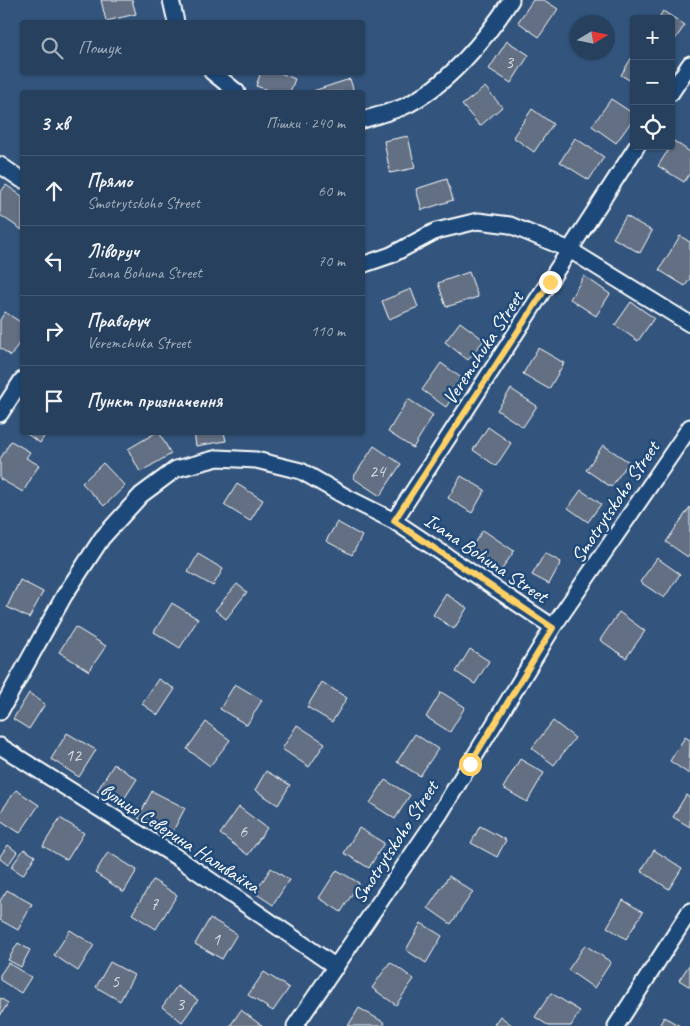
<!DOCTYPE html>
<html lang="uk">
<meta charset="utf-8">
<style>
:root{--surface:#26405e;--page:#2e4764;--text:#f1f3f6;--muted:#a4afbc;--line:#425973}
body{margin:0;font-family:Caveat,sans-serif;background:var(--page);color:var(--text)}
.controls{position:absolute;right:15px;top:15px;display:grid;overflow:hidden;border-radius:5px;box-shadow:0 1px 4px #0004}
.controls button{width:45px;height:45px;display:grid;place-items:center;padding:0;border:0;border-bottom:1px solid var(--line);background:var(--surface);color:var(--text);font:25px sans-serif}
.compass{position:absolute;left:570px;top:15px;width:45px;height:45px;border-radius:50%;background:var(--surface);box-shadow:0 1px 4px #0004;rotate:80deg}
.stop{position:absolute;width:15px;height:15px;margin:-11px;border:4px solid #ffd166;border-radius:50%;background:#fff}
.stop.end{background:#ffd166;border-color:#fff;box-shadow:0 1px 5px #0008}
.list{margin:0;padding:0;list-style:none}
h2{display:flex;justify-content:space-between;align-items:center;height:65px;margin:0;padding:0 20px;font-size:21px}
h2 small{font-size:16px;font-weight:400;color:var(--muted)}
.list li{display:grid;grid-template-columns:32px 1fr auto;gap:15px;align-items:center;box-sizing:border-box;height:70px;padding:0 20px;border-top:1px solid var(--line)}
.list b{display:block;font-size:19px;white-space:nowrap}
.list p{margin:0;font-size:16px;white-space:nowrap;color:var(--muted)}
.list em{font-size:16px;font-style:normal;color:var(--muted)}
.icon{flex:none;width:28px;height:28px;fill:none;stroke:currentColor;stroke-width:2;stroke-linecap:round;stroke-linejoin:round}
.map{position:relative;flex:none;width:690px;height:1026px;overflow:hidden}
.search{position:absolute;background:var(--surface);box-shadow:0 1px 4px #0004;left:20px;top:20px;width:345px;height:55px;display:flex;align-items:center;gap:12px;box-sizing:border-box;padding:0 18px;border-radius:5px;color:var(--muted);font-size:19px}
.panel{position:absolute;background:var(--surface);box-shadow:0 1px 4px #0004;left:20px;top:90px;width:345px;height:345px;border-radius:5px}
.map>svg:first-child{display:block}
.building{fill:#636f83;stroke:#fff}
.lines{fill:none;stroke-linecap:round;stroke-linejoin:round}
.minor-casing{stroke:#fff;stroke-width:19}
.minor{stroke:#1f4a7a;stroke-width:15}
.route{stroke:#ffd166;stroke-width:6}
.labels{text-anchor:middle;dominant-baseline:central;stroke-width:5;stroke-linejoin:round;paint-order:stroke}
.number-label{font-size:18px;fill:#d8dbe0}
.street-label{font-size:20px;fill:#fff;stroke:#1f4a7a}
</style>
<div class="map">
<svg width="690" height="1026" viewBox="0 0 690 1026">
<rect width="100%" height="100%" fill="#33557d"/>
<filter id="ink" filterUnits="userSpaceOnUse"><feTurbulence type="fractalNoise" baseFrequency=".02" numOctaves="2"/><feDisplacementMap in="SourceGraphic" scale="10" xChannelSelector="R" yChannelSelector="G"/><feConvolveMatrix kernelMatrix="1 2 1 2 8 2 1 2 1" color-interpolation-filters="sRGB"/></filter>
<g filter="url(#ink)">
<!-- building -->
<path class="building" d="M101 0H132L136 14 106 21Z
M533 0H544L558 9 539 37 518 22Z
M663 11 685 25 671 45V19H658Z
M507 41 529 55 511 83 489 69Z
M634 54V83L621 75Z
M261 72H278L295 79 290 92H274L256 86Z
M350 79 354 92H313V91Z
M485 87 502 107 480 126 462 105Z
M611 99 634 114V118L616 143 592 126Z
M532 109 553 124 534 152 513 137Z
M408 136 415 168 390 173 384 141Z
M575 138 604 157 589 180 560 162Z
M674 141 690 152V173L684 182 658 166Z
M447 179 453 200 422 210 416 189Z
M6 185 22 196V230L0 215V193Z
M626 216 652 231 640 253 613 238Z
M680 236 690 242V279L685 286 659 270Z
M469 272 478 297 446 307 438 283Z
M584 276 610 294 596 316 570 299Z
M411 289 418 307 389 319 382 301Z
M631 302 654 318 638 341 615 325Z
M5 312 22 323V338L11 356 0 348V320Z
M460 322 484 340 468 360 445 342Z
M538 348 564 363 549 389 523 374Z
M441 363 464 380 446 407 422 390Z
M511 389 537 406 523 427 497 410Z
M408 399 433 415 413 448 388 432Z
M488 427 511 443 496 466 473 450Z
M24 432H47L40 443Z
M157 432H159L171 454 140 472 128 449Z
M194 432H224L226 441 196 446Z
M11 441 30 452 26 458 39 465 23 492 0 479V459Z
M603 445 629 462 611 487 586 470Z
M374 446 401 464 380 496 353 478Z
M103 463 125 486 104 506 82 483Z
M461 476 485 490 472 513 448 498Z
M237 484 263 500 250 521 224 505Z
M581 490 601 504 588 522 568 508Z
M690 507V554L688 557 666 542Z
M337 522 362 536 352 555 326 541Z
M483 530 514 551 499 574 468 552Z
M545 553 561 562 549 584 532 575Z
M198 554 223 569 213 586 188 572Z
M657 558 680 574 664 598 640 582Z
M20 580 43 592 29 618 7 607Z
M237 584 247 592 226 619 215 610Z
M446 594 467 608 454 629 433 615Z
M172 603 198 619 180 648 154 632Z
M619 612 645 631 626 658 600 640Z
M75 627 106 646 89 671 59 652Z
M470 649 489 661 475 684 456 672Z
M158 679 175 689 158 715 142 704Z
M322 682 347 698 332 722 307 707Z
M235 684 262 700 247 725 220 709Z
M441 692 465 707 450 732 426 717Z
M29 693 45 704 29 729 13 719Z
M553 721 575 738 554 765 532 748Z
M206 722 230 740 210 766 187 749Z
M297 725 325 743 309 767 282 749Z
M67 733 96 750 79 777 51 759Z
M415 734 438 749 420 776 397 762Z
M685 737 690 740 689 774 670 761Z
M520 759 544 773 527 802 503 788Z
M114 764 137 779 120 805 97 791Z
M266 771 290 785 278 805 255 790Z
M385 780 410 795 395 819 370 803Z
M16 790 39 805 20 833 0 820V813Z
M152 791 185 808 171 835 138 818Z
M686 795 690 798V827L673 817Z
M239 807 267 828 248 855 220 834Z
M60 818 84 833 67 860 43 846Z
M480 826 506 840 497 857 471 843Z
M359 828 384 843 369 868 344 853Z
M8 845 17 852 8 865 0 859V856Z
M24 849 35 856 23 875 11 867Z
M654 850 682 868 669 889 641 871Z
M108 852 137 870 124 892 95 873Z
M271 868 289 880 273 905 255 893Z
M337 870 359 883 341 912 319 898Z
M449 876 473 892 451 924 428 908Z
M153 880 177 895 156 929 132 914Z
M7 890 32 904 18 930 0 920V901Z
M623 900 643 912 626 939 607 927Z
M210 918 237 934 222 959 195 944Z
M421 923 442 936 426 963 406 950Z
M70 930 94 945 78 971 54 955Z
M18 943 30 950 21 967 8 960Z
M585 945 611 962 594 988 568 970Z
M110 962 134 975 120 1001 96 987Z
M390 962 414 979 396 1005 372 988Z
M8 963 31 977 21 993 0 980V975Z
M690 964V987L679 980Z
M264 972 289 988 273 1011 248 995Z
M177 986 198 1000 182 1022 162 1007Z
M551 993 580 1011 571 1026H549L535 1017Z
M0 998 8 1003 0 1016Z
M359 1008 385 1023 383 1026H348Z
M241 1010 262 1026H230Z
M500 1016 513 1026H493Z
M664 1017 680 1026H659Z"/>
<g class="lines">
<!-- minor casing -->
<g class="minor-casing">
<path id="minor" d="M171 0 176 22
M212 72 237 92
M671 93 690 64
M362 120C376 116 390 112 403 107 446 87 486 39 511 0
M0 165 22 180
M362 265 391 255 436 231 478 221 510 225 570 250 690 324
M0 414 22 380
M394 521 637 146
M0 712 64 596 102 538 141 495 176 469 218 458 256 460 301 471 348 498 394 521 553 627
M0 746 178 858 336 967
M295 1026 439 815 553 627 690 427
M616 1026 690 911"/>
</g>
<!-- minor -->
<use href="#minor" class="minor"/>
</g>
</g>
<g class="lines" filter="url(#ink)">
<!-- route -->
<path class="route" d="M470 764 553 628 394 521 550 282"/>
</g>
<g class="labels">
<!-- number labels -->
<g class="number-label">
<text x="509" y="62">3</text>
<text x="377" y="471">24</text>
<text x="73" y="755">12</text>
<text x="243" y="831">6</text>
<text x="154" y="904">7</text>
<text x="216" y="939">1</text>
<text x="115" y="981">5</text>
<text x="180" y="1004">3</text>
</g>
<!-- street labels -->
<g class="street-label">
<text transform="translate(483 348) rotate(-57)">Veremchuka Street</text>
<text transform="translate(615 502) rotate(-56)">Smotrytskoho Street</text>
<text transform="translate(486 558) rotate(34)">Ivana Bohuna Street</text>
<text transform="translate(180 838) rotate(33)">вулиця Северина Наливайка</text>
<text transform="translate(395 842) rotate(-57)">Smotrytskoho Street</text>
</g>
</g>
</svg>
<div class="controls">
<button>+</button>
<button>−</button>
<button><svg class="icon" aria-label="locate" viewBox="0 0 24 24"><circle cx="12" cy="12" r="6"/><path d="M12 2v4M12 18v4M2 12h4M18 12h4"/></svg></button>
</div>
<svg class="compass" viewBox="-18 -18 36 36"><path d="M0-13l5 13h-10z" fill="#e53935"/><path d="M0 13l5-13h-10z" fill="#a4afbc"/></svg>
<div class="stop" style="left:470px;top:764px"></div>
<div class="stop end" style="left:550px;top:282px"></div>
<div class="search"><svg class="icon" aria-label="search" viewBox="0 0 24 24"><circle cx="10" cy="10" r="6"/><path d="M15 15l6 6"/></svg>Пошук</div>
<section class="panel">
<h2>3 хв<small>Пішки · 240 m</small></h2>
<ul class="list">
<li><svg class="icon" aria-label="ahead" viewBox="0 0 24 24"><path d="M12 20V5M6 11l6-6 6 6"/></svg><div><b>Прямо</b><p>Smotrytskoho Street</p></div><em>60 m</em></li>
<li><svg class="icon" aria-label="left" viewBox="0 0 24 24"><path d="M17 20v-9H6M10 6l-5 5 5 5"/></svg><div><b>Ліворуч</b><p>Ivana Bohuna Street</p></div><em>70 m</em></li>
<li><svg class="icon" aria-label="right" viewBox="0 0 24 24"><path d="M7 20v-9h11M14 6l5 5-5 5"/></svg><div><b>Праворуч</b><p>Veremchuka Street</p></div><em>110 m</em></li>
<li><svg class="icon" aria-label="arrive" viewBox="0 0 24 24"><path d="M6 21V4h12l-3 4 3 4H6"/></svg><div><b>Пункт призначення</b></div></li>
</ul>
</section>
</div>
